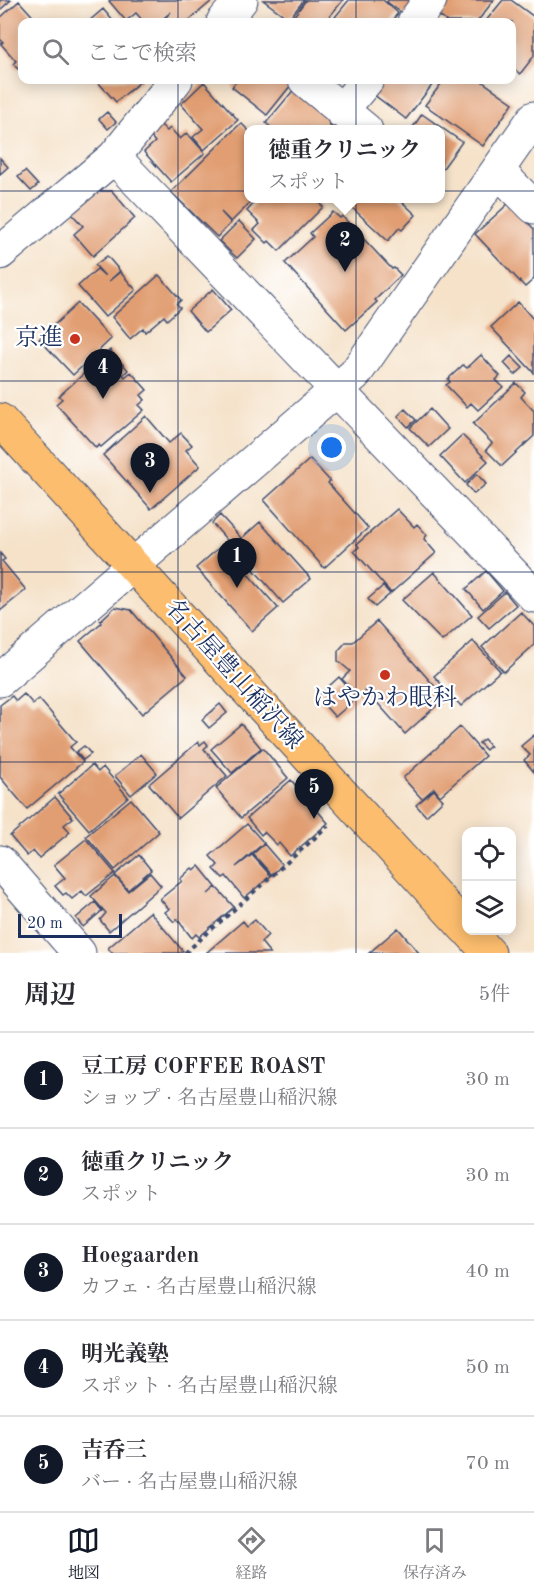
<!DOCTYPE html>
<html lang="ja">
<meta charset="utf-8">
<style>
:root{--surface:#fff;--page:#f7f7f7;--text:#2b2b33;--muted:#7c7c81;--line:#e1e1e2;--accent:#111827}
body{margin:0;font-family:"Old Standard TT","Noto Serif JP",serif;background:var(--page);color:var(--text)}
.controls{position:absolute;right:18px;bottom:18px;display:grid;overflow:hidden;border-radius:12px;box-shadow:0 3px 15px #0003}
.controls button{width:54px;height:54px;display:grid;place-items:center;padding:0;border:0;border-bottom:2px solid var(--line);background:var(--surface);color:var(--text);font:30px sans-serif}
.scale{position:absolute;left:18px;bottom:15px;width:104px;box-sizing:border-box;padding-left:6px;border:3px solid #1b2f5e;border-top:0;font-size:16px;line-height:21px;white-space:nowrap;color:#1b2f5e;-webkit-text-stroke:4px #fff;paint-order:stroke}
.you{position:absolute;left:332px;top:448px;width:21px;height:21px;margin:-15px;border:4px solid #fff;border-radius:50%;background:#1a73e8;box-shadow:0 0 0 9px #1a73e833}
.badge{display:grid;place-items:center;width:39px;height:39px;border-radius:50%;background:var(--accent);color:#fff;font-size:20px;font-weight:700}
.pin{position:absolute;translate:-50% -50px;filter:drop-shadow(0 2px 3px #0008)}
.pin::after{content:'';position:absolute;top:32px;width:21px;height:18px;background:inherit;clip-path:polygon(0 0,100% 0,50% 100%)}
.popup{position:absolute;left:244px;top:125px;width:201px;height:78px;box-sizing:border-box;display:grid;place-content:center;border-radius:12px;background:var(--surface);filter:drop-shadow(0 2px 4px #0005);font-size:20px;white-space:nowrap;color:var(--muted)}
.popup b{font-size:22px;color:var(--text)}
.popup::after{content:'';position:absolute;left:50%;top:100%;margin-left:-12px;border:12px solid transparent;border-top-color:var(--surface)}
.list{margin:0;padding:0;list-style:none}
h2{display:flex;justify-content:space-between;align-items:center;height:78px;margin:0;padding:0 24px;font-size:26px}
h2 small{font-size:20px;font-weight:400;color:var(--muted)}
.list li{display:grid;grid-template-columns:39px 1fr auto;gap:18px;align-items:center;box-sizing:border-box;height:96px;padding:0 24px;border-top:2px solid var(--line)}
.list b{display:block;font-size:22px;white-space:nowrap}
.list p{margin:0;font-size:20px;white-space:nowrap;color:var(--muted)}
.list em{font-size:20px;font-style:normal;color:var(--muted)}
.icon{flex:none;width:33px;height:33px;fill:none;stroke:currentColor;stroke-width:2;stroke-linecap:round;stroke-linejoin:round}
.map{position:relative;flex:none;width:534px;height:953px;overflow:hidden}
.search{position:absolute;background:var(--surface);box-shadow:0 3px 15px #0003;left:18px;right:18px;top:18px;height:66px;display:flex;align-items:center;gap:15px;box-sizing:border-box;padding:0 21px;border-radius:12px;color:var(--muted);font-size:22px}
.sheet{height:558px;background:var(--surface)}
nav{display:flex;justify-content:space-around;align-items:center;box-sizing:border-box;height:84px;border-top:2px solid var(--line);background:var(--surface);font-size:16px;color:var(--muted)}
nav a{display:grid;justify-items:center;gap:3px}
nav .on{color:var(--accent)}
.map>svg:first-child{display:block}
.building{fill:#e19e72}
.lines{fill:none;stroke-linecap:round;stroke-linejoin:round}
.minor-casing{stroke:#3c4a6e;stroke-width:35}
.major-casing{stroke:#3c4a6e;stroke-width:35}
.path{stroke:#3c4a6e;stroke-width:4;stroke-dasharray:4.5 4.5;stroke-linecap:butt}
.minor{stroke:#fff;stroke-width:33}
.major{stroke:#fcbd6e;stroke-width:33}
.grid{fill:none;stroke:#1b2f5e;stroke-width:1.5;stroke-opacity:0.55}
.poi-dot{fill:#c8321e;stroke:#fff;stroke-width:2}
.labels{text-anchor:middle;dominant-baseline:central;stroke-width:4.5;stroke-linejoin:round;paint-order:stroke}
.poi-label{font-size:24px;fill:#1b2f5e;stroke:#fff;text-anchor:end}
.street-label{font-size:24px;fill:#1b2f5e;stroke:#fff}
</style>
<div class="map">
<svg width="534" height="953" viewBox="0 0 534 953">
<rect width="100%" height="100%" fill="#fff"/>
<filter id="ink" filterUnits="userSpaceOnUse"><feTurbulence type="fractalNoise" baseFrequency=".0167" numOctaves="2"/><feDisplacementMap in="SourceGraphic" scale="12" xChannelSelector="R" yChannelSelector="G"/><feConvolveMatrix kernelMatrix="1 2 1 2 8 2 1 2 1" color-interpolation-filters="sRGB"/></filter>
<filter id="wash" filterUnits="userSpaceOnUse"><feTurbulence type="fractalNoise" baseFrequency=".008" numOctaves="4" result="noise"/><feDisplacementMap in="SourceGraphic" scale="24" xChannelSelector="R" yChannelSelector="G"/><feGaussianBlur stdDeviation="1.35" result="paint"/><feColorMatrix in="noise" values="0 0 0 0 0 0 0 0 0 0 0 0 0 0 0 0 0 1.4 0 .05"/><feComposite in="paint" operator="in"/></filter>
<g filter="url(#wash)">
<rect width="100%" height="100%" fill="#f5e2c9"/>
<g id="blocks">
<!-- building -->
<path class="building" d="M0 0H11L0 10Z
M111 0H213L187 22H161L171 12 159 22H144L136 13 126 21 109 1Z
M263 0H304L289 19Z
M306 0H343L325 22H294L291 20Z
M349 0H383L398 13 391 22H342L335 17Z
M388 0H419L406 16 387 2Z
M441 0H494L477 22H445L446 21 433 11Z
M503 0H511L534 17V56L520 74 512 67V22H485Z
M19 1 38 22H22V65L18 69 13 64 16 61 1 44 3 42 0 39V18Z
M103 9 114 22H88Z
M96 80H142L116 102Z
M237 80H285L291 85 267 115 232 87Z
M378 80H436L406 119 369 91Z
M444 80H480L513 103 483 146 425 105Z
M204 82 238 120 204 150 193 137 203 129 181 104Z
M296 87 334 118 329 125 335 130H274L266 123Z
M107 112 116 122 108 129 99 119Z
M422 114 462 142 441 171V130H411Z
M159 123 167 131 170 128 180 139 187 133 205 153 171 182 144 152 155 142 148 133Z
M241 123 249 131V198H255L231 222 221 212 231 223 217 237 171 192Z
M0 158 8 167 0 174Z
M25 171 38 185 31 191 18 177Z
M97 191H112L135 218 93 256 74 234 83 226 72 214Z
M259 198H314L323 207 279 251 269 241 267 243 254 230 260 224 247 211Z
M353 198H398L416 215 402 230 399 228 388 241 348 204Z
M509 203 534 229V279L525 287 475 234Z
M333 212 340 218 342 216 392 269 394 268 401 275 375 300 377 302 346 330 285 263 313 237 310 233Z
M239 221 256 239 237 258 219 241Z
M107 256 120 271 109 281 120 272 136 290 105 317 78 286 97 269 105 276 95 265Z
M159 275 181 300 177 304 180 308 167 320 164 316 145 332 143 328 130 339 112 317Z
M213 289 231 310 206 332 188 311Z
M518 302 534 320V373L491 327Z
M78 303 111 339 73 375 39 339Z
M110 350 128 370 123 375 125 377 131 372 147 390 141 395 145 400 139 405 144 410 101 447 99 445 96 448 56 404 62 399 59 396Z
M481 355 500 376 496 380 503 387 478 410 471 403 467 407 446 385 450 382 448 379 463 365 467 368Z
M511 356 523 368 515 375 504 363Z
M516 383 525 392 521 397 534 411V436L502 466 486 450 492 443 473 424Z
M405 409 416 420 408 427 398 416Z
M430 409 448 429 429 447 410 428Z
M146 416 169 443 181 433 192 445 186 450 200 466 151 509 103 455Z
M462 435 488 461 465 483 440 456Z
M310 459 330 481 328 483 368 528 324 568 264 500Z
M477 474 486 484 474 494 466 485Z
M397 509 414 527 417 524 427 535 424 539 436 553 391 593 354 551 359 547 357 544Z
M220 515 241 538 232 546 212 523Z
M260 522 311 579 283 603 233 546Z
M222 545 278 608 252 631 196 568Z
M0 553 5 559 2 561 26 590 0 611Z
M486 571 503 591 483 609 466 589Z
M434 572 472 615 442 641 402 600Z
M383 586 390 594 375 607 368 599Z
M505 592 516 605 489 628 478 616Z
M115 607 131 610 187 676 142 714 80 641 101 623 100 621Z
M521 612 534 626V645L504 672 482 647Z
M377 621 445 698 405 734 366 690 359 697 342 679 350 671 338 661V651L346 642H353Z
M473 641 500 671 461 706 434 676Z
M339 677 357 698 335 717 317 697Z
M24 694 33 704 39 699 76 742 70 747 83 762 27 809 0 777V705L12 696 16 701Z
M220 704 227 713 209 728 202 720Z
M241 724 261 748 232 773 211 749Z
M460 727 485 756 440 796 434 788 422 799 403 778Z
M534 735V772L524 760 530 755 521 746Z
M484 739 490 746 486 750 479 743Z
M205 741 208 745 204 749 227 776 178 818 149 784 198 742 200 745Z
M84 746 91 754 83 760 76 752Z
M263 748 288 778 241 818 216 788Z
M141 754 157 773 131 795 115 776Z
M92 765 98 772 103 767 128 797 89 830 58 794Z
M291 780 328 823 290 856 279 843 277 845 264 832 261 835 247 818Z
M434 790 443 800 426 816 416 805Z
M55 797 73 818 64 825 70 832 39 858 33 851 27 856 10 836Z
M131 799 159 832 115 870 86 836Z
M247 824 264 843 236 867 252 855 271 876 244 898 226 876 223 878 214 869 218 865 210 856Z
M86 839 115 873 86 896 82 891 72 899 66 893 63 895 55 886 65 878 54 865Z
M264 844 282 865 272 875 253 854Z
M139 855 151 870 128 890 115 875Z
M199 866 216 887 208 894 216 887 234 907 199 937 196 934 192 938 177 919 174 922 165 912 169 909 160 899 182 881 180 879 192 868 194 870Z
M150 873 161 886 109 931 100 920 106 913 91 896 115 876 128 891Z
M95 902 102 911 83 927 76 918Z
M150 912 183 951 180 953H112L108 948Z
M255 920 268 935 261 942 270 953H206L243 921 247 926Z
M398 928 419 953H369Z"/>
</g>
</g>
<g filter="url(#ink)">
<use href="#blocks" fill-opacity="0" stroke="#3c4a6e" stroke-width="1.5"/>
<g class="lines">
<!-- minor casing -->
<g class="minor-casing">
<path id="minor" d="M223 22 241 0
M414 22 430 0
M305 80 366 130
M341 111 367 80
M114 157 176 80
M498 171 534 207
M0 253 114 157 534 596
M0 680 355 374 534 118
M0 862 79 953"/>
</g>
<!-- major casing -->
<g class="major-casing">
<path id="major" d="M0 420 466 929
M468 930 489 953"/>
</g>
<!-- path -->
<path class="path" d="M185 953 328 826"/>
<!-- minor -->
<use href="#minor" class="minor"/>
<!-- major -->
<use href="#major" class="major"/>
</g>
</g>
<!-- grid -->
<path class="grid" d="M178 0V22M356 0V22M178 80V953M356 80V953M0 191H534M0 381H534M0 572H534M0 762H534"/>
<!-- markers -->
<g class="poi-dot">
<circle cx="75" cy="339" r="6"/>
<circle cx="385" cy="675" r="6"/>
</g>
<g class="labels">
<!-- poi labels -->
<g class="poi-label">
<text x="63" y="339">京進</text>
<text x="385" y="699" text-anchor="middle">はやかわ眼科</text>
</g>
<!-- street labels -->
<g class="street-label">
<text transform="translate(233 675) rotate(48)">名古屋豊山稲沢線</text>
</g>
</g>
</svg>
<div class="controls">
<button><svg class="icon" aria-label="locate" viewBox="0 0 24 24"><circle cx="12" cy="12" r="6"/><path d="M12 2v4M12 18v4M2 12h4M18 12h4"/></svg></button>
<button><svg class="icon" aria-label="layers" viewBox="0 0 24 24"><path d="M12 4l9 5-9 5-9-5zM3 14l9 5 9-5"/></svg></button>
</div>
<div class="scale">20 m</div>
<div class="you"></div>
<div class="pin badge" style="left:237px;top:588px">1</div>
<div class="pin badge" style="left:345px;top:272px">2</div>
<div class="popup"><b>徳重クリニック</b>スポット</div>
<div class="pin badge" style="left:150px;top:493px">3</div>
<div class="pin badge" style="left:103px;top:399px">4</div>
<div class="pin badge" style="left:314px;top:819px">5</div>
<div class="search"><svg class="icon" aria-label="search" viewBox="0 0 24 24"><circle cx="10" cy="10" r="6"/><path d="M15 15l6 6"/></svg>ここで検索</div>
</div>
<section class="sheet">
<h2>周辺<small>5件</small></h2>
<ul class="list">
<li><span class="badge">1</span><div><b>豆工房 COFFEE ROAST</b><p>ショップ · 名古屋豊山稲沢線</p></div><em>30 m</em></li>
<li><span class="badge">2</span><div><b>徳重クリニック</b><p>スポット</p></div><em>30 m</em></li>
<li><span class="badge">3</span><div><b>Hoegaarden</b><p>カフェ · 名古屋豊山稲沢線</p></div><em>40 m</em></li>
<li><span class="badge">4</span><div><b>明光義塾</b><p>スポット · 名古屋豊山稲沢線</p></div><em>50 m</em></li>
<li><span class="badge">5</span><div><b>吉呑三</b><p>バー · 名古屋豊山稲沢線</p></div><em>70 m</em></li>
</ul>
</section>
<nav>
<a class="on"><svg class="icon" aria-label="map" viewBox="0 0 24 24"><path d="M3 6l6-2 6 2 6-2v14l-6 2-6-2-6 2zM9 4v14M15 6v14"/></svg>地図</a>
<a><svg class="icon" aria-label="directions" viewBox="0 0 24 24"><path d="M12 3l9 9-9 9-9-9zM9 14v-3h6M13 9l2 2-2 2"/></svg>経路</a>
<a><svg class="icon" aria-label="saved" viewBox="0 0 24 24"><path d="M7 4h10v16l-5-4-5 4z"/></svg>保存済み</a>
</nav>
